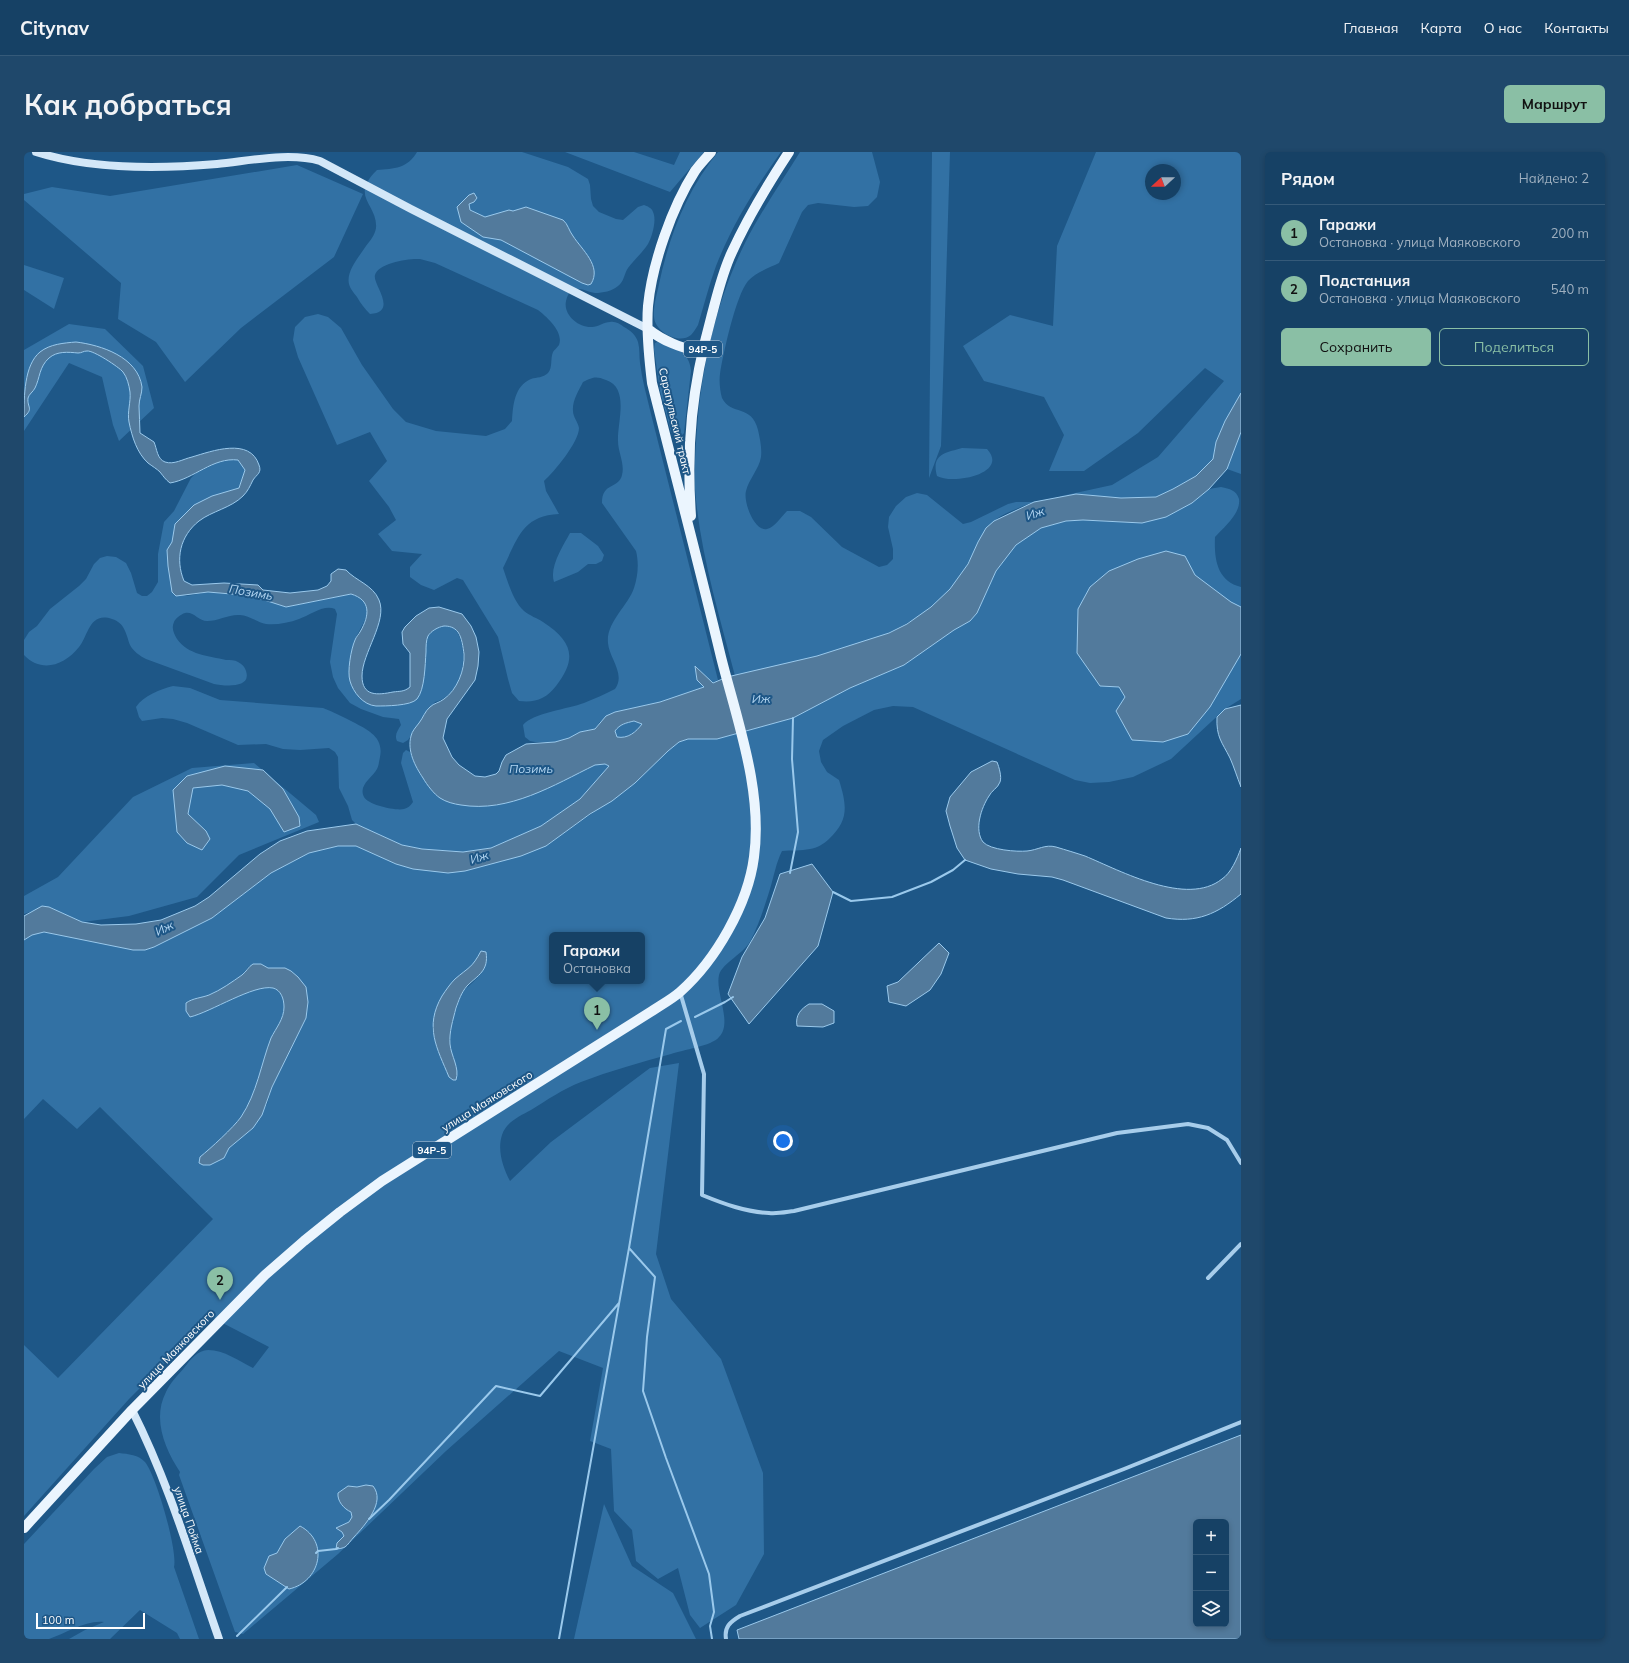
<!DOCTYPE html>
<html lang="ru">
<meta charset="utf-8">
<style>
:root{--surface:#164165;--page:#1f486b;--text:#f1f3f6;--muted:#9eafbf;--line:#355a79;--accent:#8abfa5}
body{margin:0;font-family:Mulish,sans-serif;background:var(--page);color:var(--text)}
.controls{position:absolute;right:12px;bottom:12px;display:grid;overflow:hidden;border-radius:6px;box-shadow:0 2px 6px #0003}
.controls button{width:36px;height:36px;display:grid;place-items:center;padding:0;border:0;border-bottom:1px solid var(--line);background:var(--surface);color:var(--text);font:20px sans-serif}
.compass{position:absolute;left:1121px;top:12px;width:36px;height:36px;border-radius:50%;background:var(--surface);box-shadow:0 2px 6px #0003;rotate:249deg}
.scale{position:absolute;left:12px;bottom:10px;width:109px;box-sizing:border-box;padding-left:4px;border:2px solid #fff;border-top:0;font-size:11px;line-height:14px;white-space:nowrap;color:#fff;-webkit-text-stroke:3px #1e5787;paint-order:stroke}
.you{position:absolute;left:759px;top:989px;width:14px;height:14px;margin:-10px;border:3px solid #fff;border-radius:50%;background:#1a73e8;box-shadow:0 0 0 6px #1a73e833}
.badge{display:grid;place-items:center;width:26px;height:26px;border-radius:50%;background:var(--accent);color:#111;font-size:13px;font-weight:700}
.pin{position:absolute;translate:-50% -33px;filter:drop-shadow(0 1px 2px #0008)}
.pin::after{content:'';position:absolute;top:21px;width:14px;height:12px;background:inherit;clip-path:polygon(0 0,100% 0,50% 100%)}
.popup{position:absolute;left:525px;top:780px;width:96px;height:52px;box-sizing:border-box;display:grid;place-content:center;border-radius:6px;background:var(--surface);filter:drop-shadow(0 1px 3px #0005);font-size:13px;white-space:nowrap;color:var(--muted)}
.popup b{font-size:15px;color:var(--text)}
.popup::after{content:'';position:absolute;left:50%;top:100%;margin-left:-8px;border:8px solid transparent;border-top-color:var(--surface)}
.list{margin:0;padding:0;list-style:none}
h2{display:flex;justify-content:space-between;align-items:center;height:52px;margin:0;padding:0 16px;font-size:17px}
h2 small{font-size:13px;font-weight:400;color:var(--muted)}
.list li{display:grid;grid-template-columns:26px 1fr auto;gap:12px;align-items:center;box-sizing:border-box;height:56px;padding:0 16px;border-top:1px solid var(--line)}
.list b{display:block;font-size:15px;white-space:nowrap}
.list p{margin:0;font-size:13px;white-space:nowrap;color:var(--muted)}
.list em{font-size:13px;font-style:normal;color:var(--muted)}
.actions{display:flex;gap:8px;padding:12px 16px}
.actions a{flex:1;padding:9px 0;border:1px solid var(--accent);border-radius:6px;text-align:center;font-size:14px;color:var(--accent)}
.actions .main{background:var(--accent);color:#111}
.icon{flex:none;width:22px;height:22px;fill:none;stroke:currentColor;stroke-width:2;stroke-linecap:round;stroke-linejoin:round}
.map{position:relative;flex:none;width:1217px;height:1487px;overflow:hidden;border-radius:6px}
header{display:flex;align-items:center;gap:24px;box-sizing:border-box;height:56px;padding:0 20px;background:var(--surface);border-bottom:1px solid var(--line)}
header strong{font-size:19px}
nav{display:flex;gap:22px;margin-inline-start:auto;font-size:14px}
.intro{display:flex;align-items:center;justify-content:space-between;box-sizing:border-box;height:96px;padding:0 24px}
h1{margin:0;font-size:28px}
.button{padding:10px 18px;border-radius:6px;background:var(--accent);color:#111;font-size:14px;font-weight:700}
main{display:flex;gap:24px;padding:0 24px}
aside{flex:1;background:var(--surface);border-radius:6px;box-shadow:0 2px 6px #0003}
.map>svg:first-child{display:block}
.green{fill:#3271a4;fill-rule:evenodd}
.water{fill:#527a9c;stroke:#9ac9ec;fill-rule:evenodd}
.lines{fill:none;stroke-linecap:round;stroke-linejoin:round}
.stream{stroke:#9ac9ec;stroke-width:2}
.street{stroke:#a7cdeb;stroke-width:4}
.secondary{stroke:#d3e7f8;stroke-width:8}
.primary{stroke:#ebf5fe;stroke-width:10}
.labels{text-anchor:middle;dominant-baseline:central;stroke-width:4;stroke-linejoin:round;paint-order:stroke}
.shield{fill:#1e5787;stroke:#bccddb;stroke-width:1}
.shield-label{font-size:10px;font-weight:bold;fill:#fff}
.street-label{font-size:11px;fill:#fff;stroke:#1e5787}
.water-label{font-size:12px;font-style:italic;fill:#b3d6f2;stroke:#1e5787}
</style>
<header>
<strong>Citynav</strong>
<nav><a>Главная</a><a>Карта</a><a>О нас</a><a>Контакты</a></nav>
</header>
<div class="intro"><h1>Как добраться</h1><a class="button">Маршрут</a></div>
<main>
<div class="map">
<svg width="1217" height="1487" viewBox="0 0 1217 1487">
<rect width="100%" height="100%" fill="#1e5787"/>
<!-- green -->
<path class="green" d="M393 0H498L544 15 564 27 566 33 567 47 569 54 575 60 592 67 599 68 614 55 620 53C623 54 628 56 629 60 633 68 628 85 624 92 618 101 610 108 604 116 600 122 600 130 594 134 588 139 579 141 571 141 559 139 547 129 542 149 539 163 555 176 568 175 574 175 580 170 586 170 591 169 596 172 600 175 606 178 612 183 614 190 616 197 615 204 616 211 618 228 623 245 627 262L694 528 688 531 672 514 673 528 680 535 636 550 591 560 576 570 571 577 556 580 545 586 531 590H511L506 589 501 585 499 573C509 561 544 557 560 551 570 547 581 542 591 537 602 522 585 506 584 491 582 470 604 454 610 436 614 424 615 411 612 399L578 351C578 330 595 337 598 323 601 312 594 300 594 289 593 271 606 236 582 228 572 224 569 225 559 230 555 238 548 249 549 259 549 265 554 270 555 276 555 290 530 320 520 329L522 339 535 362C498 364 494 386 479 416 484 430 489 449 500 459 506 464 513 466 519 470 548 489 554 506 532 534 522 547 511 551 495 549L488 541 484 527 474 485 439 428 433 426 410 438 397 433 386 425V415L398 402 368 399 354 382 372 368 365 355 345 329 363 309 346 280 313 293 274 205 269 188 271 175 281 165 294 162 304 165 317 176 338 213 369 257 382 270 412 279 462 284 481 277 488 269C489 254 490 234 507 227 513 225 519 226 524 221 529 215 526 207 529 200 530 198 533 196 535 193 540 180 523 165 514 158L411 111C406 110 401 108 396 107 385 106 354 111 351 123 348 132 375 160 346 162 341 157 337 152 333 145 331 142 326 137 325 132 322 119 335 105 342 94 346 89 351 83 352 76 354 52 325 45 353 18 370 17 384 16 393 0Z
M541 0H610L650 13 656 0H680L646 40Z
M694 0H757C731 36 708 73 692 114 685 133 680 153 674 173 672 176 670 180 667 183 655 193 631 180 630 165 629 154 633 142 635 132 645 84 663 38 694 0Z
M776 0H848L856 30 853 45 844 54 830 55 794 51 784 53 778 60 755 111C745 116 732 120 724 129 712 143 699 202 696 222 695 229 696 239 698 246 707 264 728 252 734 278 736 287 738 296 737 305 735 317 725 327 722 339 719 349 730 380 743 377 751 375 757 365 763 359H776L787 365 818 395 855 415 863 413 869 407V397L864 375 865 365 872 354 882 345 893 341 903 343 939 372 947 370 984 352 992 350H1010C998 355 978 361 969 370 957 382 952 397 944 411 936 428 921 444 907 455 857 496 774 509 711 524 695 462 676 401 671 337 670 313 672 289 674 265 680 204 694 146 721 91 736 61 758 29 776 0Z
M908 0H926L917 294 905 326Z
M1072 0H1217V241L1201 269 1192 290 1189 307 1172 324 1149 337 1132 345 1097 346 1052 342 1033 345 1088 333 1134 305 1200 229 1181 216 1114 281 1060 319H1025L1040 283 1020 245 960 229 939 194 986 163 1029 174 1033 94ZM1127 18H1151V42H1127Z
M273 13 339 42 310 105 217 176 161 230 132 190 94 167 97 131 0 48V42L28 35 86 44Z
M0 113 40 126 30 157 0 138Z
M45 172 81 177 119 214 130 256 95 289 89 273 78 225 45 211 0 279V198Z
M633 190C650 193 666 200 667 219L660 281 656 286 650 284 647 280 636 239 630 197 631 191Z
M1217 280V322L1203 317Z
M938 296 963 297C986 322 928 333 913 324 907 302 921 301 938 296Z
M207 307 214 308 221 318 215 336 188 344 160 363 151 372 148 390 143 399 148 440 163 444 184 440 231 445 262 455 327 442C355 451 340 469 331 487 327 496 327 508 325 518L349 554C359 554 384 555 391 548 404 536 397 500 403 486 406 478 419 472 427 474 432 476 434 481 436 486 444 508 437 543 411 550L384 588 379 591 373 589C370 583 374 578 377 573L375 567 359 565 337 557 326 551 314 536 309 525 306 510 313 462 311 457C300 452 286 463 275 467 265 471 252 473 242 472 233 470 224 463 216 463 205 462 194 469 183 469 175 469 169 459 161 461 157 462 151 467 150 470 147 476 150 482 153 487 164 503 185 504 202 508 206 508 211 508 214 510 218 512 221 515 222 519 228 537 200 534 190 532L122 507C116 504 109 499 106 493 102 482 101 471 88 467 65 459 64 485 55 495 40 514 17 521 0 503V488L5 480 13 474 26 457 55 434 62 427 70 412 76 406 83 404 92 405 102 411 107 421 113 441 118 444H123L128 440 134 430V402L140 370 150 359 167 326 172 321 197 309Z
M1197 335C1206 337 1212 338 1215 347 1217 362 1199 376 1191 385 1190 407 1193 429 1217 435V547L1201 557 1147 607 1109 625 1085 630 1066 631 1051 628 889 555 869 554 850 558 819 574 799 588 795 599 797 610 803 620 815 628C823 654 825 668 805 687 800 692 793 696 786 697 777 699 767 698 758 699 752 711 750 724 746 737 741 753 735 772 727 788 720 802 699 810 695 823 691 841 709 871 695 885 688 894 658 898 647 902 617 910 586 919 557 930 539 937 523 948 507 958 496 964 482 970 478 983 473 998 479 1016 486 1029L527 990 626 916 655 911 632 1102 647 1147 697 1207 739 1321 740 1402 712 1453 676 1476 666 1463 654 1416 634 1427 612 1409 608 1378 590 1359 587 1297 566 1289 579 1216 535 1199 422 1299 314 1402 219 1482 211 1480 155 1323 156 1320C141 1297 128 1267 142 1240 146 1231 154 1223 160 1216 166 1208 174 1198 184 1198 200 1198 215 1209 229 1216L245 1195 187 1165 105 1247 0 1364V1193L34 1226 189 1067 76 955 53 977 19 947 0 967V788L8 783 20 780 109 798H121L130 795 188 766 247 721 285 701 314 694H332L372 712 522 694 611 631 644 598 655 590 664 587H693L769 566 826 536 880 513 930 478 946 469 953 461 972 419 992 393 1008 381 1017 376 1042 369 1059 368 1118 371 1142 365 1168 351 1185 337ZM528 783H618V829H528ZM457 799C457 809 459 821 451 828 447 833 442 835 438 841 435 846 434 853 432 858 424 882 424 895 433 918L425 925 412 893 408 876 431 828 451 812ZM237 812 244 816H251L284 850 282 866 248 935 243 952 229 976 205 996 200 1006 176 1005C187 996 209 976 217 965 233 941 237 912 247 886 252 876 260 867 260 855 260 847 257 838 249 836 230 832 187 860 166 864L173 846C188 844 217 828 224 815Z
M546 381H557L574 394 580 403 578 409 572 412H564L554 420 530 430C525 415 539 394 546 381Z
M149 534 166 536 196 548 299 556C310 560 319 565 329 570 344 578 360 585 356 605 355 609 355 613 353 617 348 626 334 633 340 645 344 653 372 659 380 657 384 656 386 654 389 650L377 611 379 601 382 598 386 600 390 610 468 654C505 646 537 629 571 613L581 612 585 614 556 647 517 674 467 696 439 700 398 697 378 693 332 672 328 668 324 654 315 636 314 605 311 600 305 596 276 598 259 597 242 592 214 593 163 571 149 567 138 566 118 569 115 565 112 555C119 544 137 537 149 534Z
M610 569 618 572C612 580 604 587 592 585L591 579C596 572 602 571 610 569Z
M230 611 292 663 295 670 215 703 173 745 105 764 58 770 25 755 12 758 0 762V744L34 725 109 645 168 616Z
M95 1301C104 1302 115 1303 121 1310 132 1323 154 1399 150 1415L175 1487H156L153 1481 116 1458 86 1487H45L61 1478 80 1470C61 1468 43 1481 25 1487 18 1487 8 1487 0 1487V1392L70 1317 83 1305Z
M580 1352 608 1414 649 1441 672 1487H550Z"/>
<!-- water -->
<path class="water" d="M450 41 453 46 450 50 445 52 446 58 461 65 485 58 489 59 502 55 539 68C544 72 545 79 549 84 558 98 578 114 567 132L564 133 558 131 477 88 459 85 437 70 433 55 445 43Z
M52 190C77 193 114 205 118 235 118 242 115 247 115 254 115 263 116 272 116 281L130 290C133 297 133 307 141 310 150 313 159 307 168 305 188 299 226 285 235 313 238 321 233 322 229 328 226 334 224 339 219 344 207 356 188 359 175 369 156 384 151 407 160 429L168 433 200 431 234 433 239 438 266 441 294 438 303 434 307 429V422L314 417 322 418C332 429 349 433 355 448 364 469 338 501 338 524 338 545 354 543 369 540 376 539 380 540 386 535V501L379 492 378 480 381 475 392 464 405 456 415 455 438 462 447 474 452 485 455 500 454 514 451 528 423 567 419 586 428 605 435 613 451 624 461 625 472 622 475 619 478 610 482 603 502 592 531 590 545 586 556 580 571 577 582 564 591 560 636 550 680 535 673 528 671 514 689 531 703 525 793 504 865 481 883 472 907 455 926 437 944 412 954 390 962 376 970 369 1010 350 1052 342 1097 346 1132 345 1149 337 1172 324 1189 307 1192 290 1201 269 1217 241V280L1203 317 1185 337 1168 351 1142 365 1118 371 1059 368 1042 369 1017 376 992 393 972 419 953 461 946 469 930 478 880 513 826 536 769 566 693 587H664L655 590 644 599 611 631 588 649 566 662 522 694 497 704 441 719 424 721 389 717 372 712 332 694H314L285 701 247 721 188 766 130 795 121 798H109L20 780 8 783 0 788V764L18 754 25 755 58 770 77 773 112 772 137 768 171 754 185 745 236 702 256 689 283 679 332 672 378 693 398 697 439 700 467 696 517 674 556 647 585 614 581 612 571 613C530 633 485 661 437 653 430 652 422 650 416 646 410 642 403 633 399 626 391 614 383 599 387 584 388 579 392 575 395 571 399 566 401 559 406 555 410 551 415 551 420 547 433 538 441 518 440 502 439 495 438 486 434 480 430 475 425 474 420 474 414 475 407 479 404 484 402 488 402 495 402 500 401 513 401 537 393 547 387 554 361 554 352 554 339 553 329 540 326 529 323 520 327 497 331 488 332 485 335 482 336 480 346 463 347 448 327 442L262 455 231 445 207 442 184 440 152 444 148 440 144 414 143 398 148 390 151 372 170 353 188 344 215 336 221 318 214 308C189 305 170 327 146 331 141 327 140 325 136 320 133 317 128 314 124 311 113 301 108 285 105 270 103 260 107 250 106 240 105 233 103 225 99 220 95 215 69 198 63 199 59 199 58 201 54 201 44 200 33 199 25 206 15 215 16 226 11 236 9 240 5 242 4 246 3 256 10 256 0 265 0 245 0 213 16 200 26 192 40 191 52 190ZM610 569 618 572C612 580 604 587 593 585L591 579C596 572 602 571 610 569Z
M1142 399 1161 404 1171 423 1207 450 1217 455V502L1186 555 1164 582 1139 590 1108 588 1092 559 1101 545 1095 535 1076 534 1053 501 1054 457 1066 435 1085 419 1114 407Z
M1217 553V635C1213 625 1210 615 1206 606 1198 590 1192 585 1193 565L1201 557Z
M968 609 973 610C975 615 978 625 976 630 974 636 967 639 965 644 957 656 950 678 959 690 966 698 993 700 1003 699 1014 698 1021 692 1032 695 1042 698 1052 701 1061 704 1097 719 1163 755 1198 727 1207 721 1213 707 1217 696V742C1193 762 1173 771 1142 766L1039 728 1028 725 994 722 967 717 941 708 933 696 926 674 922 659 926 645 947 620Z
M201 614 239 618 259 637 275 665 276 674 260 680 246 657 224 639 198 633 169 636 164 662 182 679 186 687 178 698 163 691 153 680 149 638 163 624Z
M788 712 809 740 794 794 725 872 704 842 718 805 741 766 756 722Z
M915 791 925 801 917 822 906 838 882 854 865 850 863 834 874 830Z
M457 799 462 800C465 819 454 823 443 834 437 841 435 848 432 856 429 868 425 880 426 892 427 904 436 916 432 928H429L425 925C413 896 400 875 418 844 422 838 426 832 431 827 445 815 448 816 457 799Z
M229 812H237L244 816H261L267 819 274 825 282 835 284 850 282 866 248 935 238 963 229 976 205 996 200 1006 186 1013H179L175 1011 176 1005C187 996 209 976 217 965 233 941 237 912 247 886 252 876 260 867 260 855 260 847 257 838 249 836 230 832 187 860 166 865L162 859V851C169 846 177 846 185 843 197 838 208 830 218 823 223 819 224 815 229 812Z
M785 852H798L810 859V871L799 875 773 874C771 863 777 857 785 852Z
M1217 1283V1487H715L713 1478ZM1172 1370H1202V1472H1172Z
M342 1333 349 1334C362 1350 341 1373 330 1385 327 1388 324 1393 321 1395 319 1396 315 1397 312 1397L313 1391 320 1384 318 1380 312 1376 325 1370 328 1365 327 1360C320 1357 313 1349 314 1341L324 1334 333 1335Z
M276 1374C306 1390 296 1430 265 1437L242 1422 240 1416 245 1404 253 1401 261 1387Z"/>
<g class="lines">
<!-- stream -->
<path class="stream" d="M766 721 774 680 768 607 769 566
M809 740 827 749 868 745 907 730 929 718 941 708
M671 865 701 850 709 845
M605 1096 631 1125 623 1185 619 1239 642 1306 685 1422 690 1460 686 1474 688 1487
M345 1367 365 1348 472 1234 516 1244 595 1151
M292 1401 294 1399 312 1397 314 1396
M213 1484 263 1435
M535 1487 605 1096 642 877 657 869"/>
<!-- street -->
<path class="street" d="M656 840 680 922 678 1043C700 1052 722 1060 745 1061 753 1062 762 1060 770 1059L1093 981 1164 972 1184 976 1203 988 1217 1011
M1184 1126 1217 1092
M702 1487C700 1475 706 1470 716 1464L1100 1317 1217 1270"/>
<!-- secondary -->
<path class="secondary" d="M12 0C68 18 135 17 193 12 225 9 265 0 296 9L387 57 624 177
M108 1258C145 1331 168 1410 195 1487"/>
<!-- primary -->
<path class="primary" d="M624 177C640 190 657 195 677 201
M667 364C662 293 668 235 687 166 693 144 698 121 708 100 724 65 744 32 765 0
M0 1376 108 1258 241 1123 280 1089 316 1060 358 1029 628 859C637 853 648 847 656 840 692 808 724 752 730 705 739 638 713 569 697 505 675 413 651 322 628 231 625 206 622 179 624 154 628 112 648 55 671 19 676 12 682 6 687 0"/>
</g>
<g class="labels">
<!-- shield labels -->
<g class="shield">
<rect x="660" y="189" width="38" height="16" rx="3"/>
<rect x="389" y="990" width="38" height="16" rx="3"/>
</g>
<g class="shield-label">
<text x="679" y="197">94Р-5</text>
<text x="408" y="998">94Р-5</text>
</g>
<!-- street labels -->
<g class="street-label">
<text transform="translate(651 269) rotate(77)">Сарапульский тракт</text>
<text transform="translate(463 949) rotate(-32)">улица Маяковского</text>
<text transform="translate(152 1197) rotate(-46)">улица Маяковского</text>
<text transform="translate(165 1368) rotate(71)">улица Пойма</text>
</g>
<!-- water labels -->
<g class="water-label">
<text transform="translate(1011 361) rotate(-18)">Иж</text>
<text transform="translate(227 440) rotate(10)">Позимь</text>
<text x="737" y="546">Иж</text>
<text x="507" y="616">Позимь</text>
<text transform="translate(455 705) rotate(-17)">Иж</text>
<text transform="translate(140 776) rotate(-25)">Иж</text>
</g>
</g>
</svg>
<div class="controls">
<button>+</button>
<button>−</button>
<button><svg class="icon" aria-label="layers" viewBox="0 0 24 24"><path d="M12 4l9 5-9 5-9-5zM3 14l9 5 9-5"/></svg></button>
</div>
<svg class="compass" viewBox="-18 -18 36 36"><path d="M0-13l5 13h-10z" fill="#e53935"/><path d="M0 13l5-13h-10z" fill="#9eafbf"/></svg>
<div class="scale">100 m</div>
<div class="you"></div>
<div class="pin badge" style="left:573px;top:878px">1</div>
<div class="popup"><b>Гаражи</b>Остановка</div>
<div class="pin badge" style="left:196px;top:1148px">2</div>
</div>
<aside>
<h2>Рядом<small>Найдено: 2</small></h2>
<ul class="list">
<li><span class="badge">1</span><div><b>Гаражи</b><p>Остановка · улица Маяковского</p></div><em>200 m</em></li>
<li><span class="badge">2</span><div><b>Подстанция</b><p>Остановка · улица Маяковского</p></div><em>540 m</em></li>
</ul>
<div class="actions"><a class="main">Сохранить</a><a>Поделиться</a></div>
</aside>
</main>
